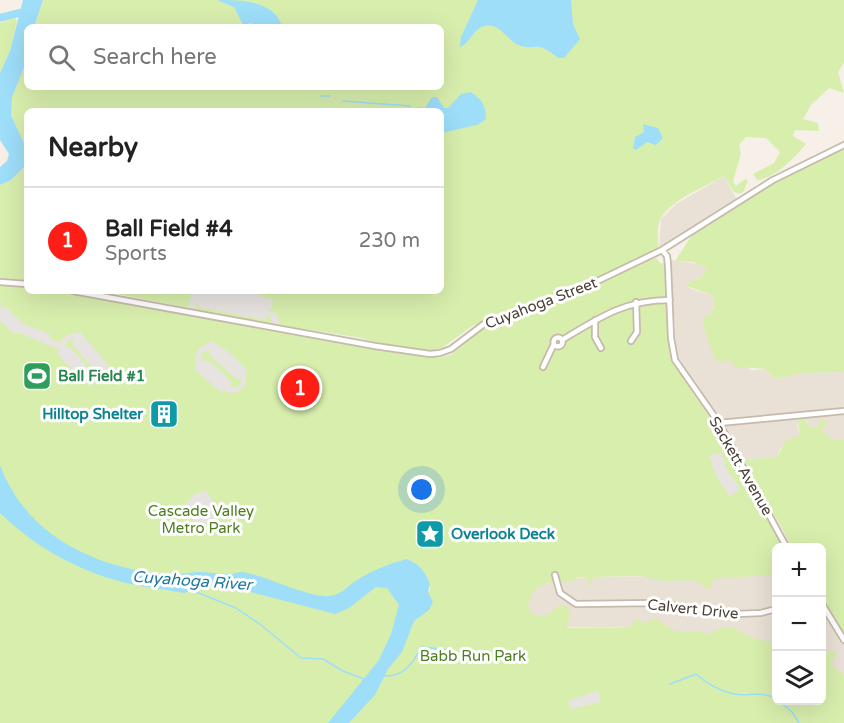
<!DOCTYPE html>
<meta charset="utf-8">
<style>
:root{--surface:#fff;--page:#f6f6f6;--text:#222;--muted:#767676;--line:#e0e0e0;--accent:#ff1e16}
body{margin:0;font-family:"Varela Round",sans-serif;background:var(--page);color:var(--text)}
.controls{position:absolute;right:18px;bottom:18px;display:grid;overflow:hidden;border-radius:9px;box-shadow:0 6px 24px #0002}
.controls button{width:54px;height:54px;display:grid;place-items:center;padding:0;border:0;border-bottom:2px solid var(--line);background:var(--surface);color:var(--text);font:30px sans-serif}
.you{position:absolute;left:422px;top:490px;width:21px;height:21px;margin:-15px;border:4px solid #fff;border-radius:50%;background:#1a73e8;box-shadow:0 0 0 9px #1a73e833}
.badge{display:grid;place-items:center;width:39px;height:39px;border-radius:50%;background:var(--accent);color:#fff;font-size:20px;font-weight:700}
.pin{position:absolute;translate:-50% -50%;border:3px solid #fff;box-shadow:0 2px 6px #0006}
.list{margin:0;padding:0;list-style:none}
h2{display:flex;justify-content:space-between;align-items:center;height:78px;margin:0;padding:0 24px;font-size:26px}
h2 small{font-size:20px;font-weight:400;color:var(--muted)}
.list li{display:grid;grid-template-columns:39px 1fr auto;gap:18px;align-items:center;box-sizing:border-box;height:108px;padding:0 24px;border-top:2px solid var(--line)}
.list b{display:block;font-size:22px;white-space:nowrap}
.list p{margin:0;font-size:20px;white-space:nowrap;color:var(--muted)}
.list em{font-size:20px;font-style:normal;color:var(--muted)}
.icon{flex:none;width:33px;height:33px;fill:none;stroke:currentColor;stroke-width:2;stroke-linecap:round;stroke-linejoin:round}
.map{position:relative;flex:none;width:844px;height:723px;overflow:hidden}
.search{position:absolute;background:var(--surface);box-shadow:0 6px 24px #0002;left:24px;top:24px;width:420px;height:66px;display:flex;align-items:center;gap:15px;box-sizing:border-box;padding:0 21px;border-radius:9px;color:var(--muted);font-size:22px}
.panel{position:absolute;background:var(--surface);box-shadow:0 6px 24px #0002;left:24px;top:108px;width:420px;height:186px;border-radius:9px}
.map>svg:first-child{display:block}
.residential{fill:#eae1d6}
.green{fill:#d8eead;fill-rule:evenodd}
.parking{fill:#e7e3e0;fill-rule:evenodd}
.water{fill:#9edef9}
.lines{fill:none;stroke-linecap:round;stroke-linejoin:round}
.stream{stroke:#9edef9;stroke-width:1.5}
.river{stroke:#9edef9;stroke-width:8}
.minor-casing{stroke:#c6baac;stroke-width:8}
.minor{stroke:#fff;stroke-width:4.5}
.labels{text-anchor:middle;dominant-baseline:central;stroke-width:6;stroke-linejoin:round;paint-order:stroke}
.street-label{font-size:15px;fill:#4a4036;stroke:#fff}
.leisure-label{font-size:15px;font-weight:bold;fill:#27864d;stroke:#fff;text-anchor:start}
.culture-label{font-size:15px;font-weight:bold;fill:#0d838f;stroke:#fff;text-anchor:end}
.park-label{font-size:15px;fill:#4f7e20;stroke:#fff}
.water-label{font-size:16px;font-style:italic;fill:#1e78a0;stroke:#fff}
</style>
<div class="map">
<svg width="844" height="723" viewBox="0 0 844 723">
<rect width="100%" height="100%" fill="#f6f0e8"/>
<!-- residential -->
<path class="residential" d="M724 176 737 200 659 248 661 219 676 204Z
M671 260 706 265 709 268 700 278 688 283 689 288 714 296V305L709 316 716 360H729L752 370 766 369 774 379 803 373 844 372V439H829L821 432 827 422 816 428 810 427 805 418 797 424 799 436 780 449 777 457 744 460 680 361 676 351Z
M776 574V645L648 628 540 627 498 579Z
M822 604 844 640V684L822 669Z"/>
<!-- green -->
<path class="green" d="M43 0H844V63L838 72 844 93 829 88 811 105 803 119 818 123 819 131 795 130 793 136 806 144C794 158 776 178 757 180L753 174 774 163 780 152 766 138 746 137 739 145 741 154 733 181 736 186 745 179 748 180 744 191 740 194 734 192 724 176C705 187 672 199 661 218 656 227 658 241 659 251L560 299 472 326 442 348 431 351 406 350 356 337 270 324 102 291H441V111H27V152L11 115V97L27 60V87H441V27H34Z
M15 18 17 21 10 51 0 73V23Z
M844 145V372L803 373 774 379 766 369 736 367 729 360 720 362 715 360 703 325 704 317 709 316 714 306V296L687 286V283L700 278 708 268 693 262 675 261 696 229 773 180Z
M27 164V282L0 278V185L11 180Z
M656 258 661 264 668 260 675 360 719 423 787 547 776 548V575L719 578 712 580 711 590 694 580 664 581 640 576 594 577 589 586 587 577H577L573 582C549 582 535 579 528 605L533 615H548L558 606 566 605 570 614 567 628H629L637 619 645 624 654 618 675 631H701L709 635C732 618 737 633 757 639 763 641 770 641 776 641V700H822V653L834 651 837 654 831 664 844 675V723H349L376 693 331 723H0V282L27 284V291H73L269 330 430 354 439 358 452 354 481 330 537 311 638 264ZM430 582V591L417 590 404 605 389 589Z
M804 418 810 427 816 428 820 421 825 420 828 421 821 432 829 435V439H844V635L822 598V548L792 547 744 460 777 457 786 440 799 436 798 419Z"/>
<!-- parking -->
<path class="parking" d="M187 291 260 292 259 296 273 300 271 309 267 310 276 313 280 326 269 324 272 322 270 316 266 315 265 320 199 307 198 302 195 305 198 311 185 309 189 306 191 294Z
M0 297 1 308 6 307 24 324 50 334V338L55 341 60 342 67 335 80 332 108 365 102 376 91 386 88 382 83 383 58 354 59 350 18 332 14 334 0 321ZM74 339 72 344 94 369 99 368 95 375H89L91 371 70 347H65L68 340Z
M212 341 231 354 248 371 246 373V384L238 392 229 393 225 390 221 392 196 371 195 357 199 348ZM209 350V355L237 379 242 378 239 386 231 388 232 383 220 370 206 360 202 362 201 354Z
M722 453 726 469 740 488 730 497 717 477 709 455Z
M206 491 221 513 211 522 199 528 183 506 195 494Z
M598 690 601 702 572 709 568 701Z"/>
<!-- water -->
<path class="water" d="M23 0H43L34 27H27V60L12 97 11 115 27 150V164L11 180 0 185V167L7 161 9 154 0 140V73L10 51Z
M217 0C240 0 275 0 282 27H260L251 23 243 25 234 7Z
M478 0H571L573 24 580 39 564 58H558C535 38 534 53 516 44 506 38 499 23 485 26 472 29 471 43 460 47L461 37Z
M471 92C482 100 486 105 486 119L477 125 441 133V111H423L432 97H437L444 108H448L461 94Z
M643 124 658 128 663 138 656 145 647 142 636 150 633 148 635 137 644 132Z
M0 465C26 535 94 568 166 574 176 575 187 573 197 572 208 572 219 574 229 574 234 574 238 572 242 572 267 576 308 598 330 596 343 594 347 586 357 580 373 570 388 564 407 559 420 565 425 571 430 584L428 592 433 602 429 610 414 621 402 652 388 669 375 695 349 723H328L379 660 391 634 399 605 387 588 376 587 349 608 335 614 235 588 197 586 185 593 177 592C159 588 140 587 122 582 76 570 34 546 0 513Z"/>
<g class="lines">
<!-- stream -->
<path class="stream" d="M321 96H330
M343 101 410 106
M418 108H423
M191 590 236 608 261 625 301 658 323 659 343 671 364 679
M385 676C404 677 414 662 421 647L450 650
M670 684 696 674C706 683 720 691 734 694 748 697 762 690 776 699
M778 700 792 712 799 723"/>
<!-- river -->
<path class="river" d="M0 18 23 12"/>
<!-- minor casing -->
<g class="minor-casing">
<path id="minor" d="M662 250 667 256 668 265 671 338 675 360 719 423 787 548
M0 282 27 284
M73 291 375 346 430 354 440 353 451 349 484 324 560 299 662 250 773 180 844 145
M595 320V337L601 348
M553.5 342a4.5 4.5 0 1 1 9 0a4.5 4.5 0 1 1-9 0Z
M562 340C600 317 625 300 670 300
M631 341 637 332 636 302
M543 367 554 344
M719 423 844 411
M555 575 560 593 576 604 656 603 736 614 761 613 776 609
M822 604 844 640"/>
</g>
<!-- minor -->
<use href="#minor" class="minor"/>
</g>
<!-- icons -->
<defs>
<g id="stadium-square" transform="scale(1.5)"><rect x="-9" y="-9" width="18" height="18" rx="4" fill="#2e9e5b" stroke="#fff"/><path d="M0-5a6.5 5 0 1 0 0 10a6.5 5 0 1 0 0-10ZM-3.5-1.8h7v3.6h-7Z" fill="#fff"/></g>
<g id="building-square" transform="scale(1.5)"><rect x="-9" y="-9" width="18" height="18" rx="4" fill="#0f9aa8" stroke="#fff"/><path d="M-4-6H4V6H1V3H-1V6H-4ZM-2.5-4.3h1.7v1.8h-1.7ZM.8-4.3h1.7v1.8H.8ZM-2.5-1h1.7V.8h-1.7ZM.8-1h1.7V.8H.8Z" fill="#fff"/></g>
<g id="sight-square" transform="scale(1.5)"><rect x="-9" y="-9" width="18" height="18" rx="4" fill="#0f9aa8" stroke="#fff"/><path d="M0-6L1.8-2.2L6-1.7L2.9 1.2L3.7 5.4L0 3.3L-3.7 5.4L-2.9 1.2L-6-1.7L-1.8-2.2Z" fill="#fff"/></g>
</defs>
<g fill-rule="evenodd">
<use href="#stadium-square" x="37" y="376"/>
<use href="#building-square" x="164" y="414"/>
<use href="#sight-square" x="430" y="534"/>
</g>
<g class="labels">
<!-- street labels -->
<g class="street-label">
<text transform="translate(541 303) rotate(-21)">Cuyahoga Street</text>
<text transform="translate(741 466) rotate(60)">Sackett Avenue</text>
<text transform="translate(693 609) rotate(6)">Calvert Drive</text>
</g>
<!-- leisure labels -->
<g class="leisure-label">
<text x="58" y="376">Ball Field #1</text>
</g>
<!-- culture labels -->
<g class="culture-label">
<text x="143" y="414">Hilltop Shelter</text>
<text x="451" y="534" text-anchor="start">Overlook Deck</text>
</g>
<!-- park labels -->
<g class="park-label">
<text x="201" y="511">Cascade Valley<tspan x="201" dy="17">Metro Park</tspan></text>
<text x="473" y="656">Babb Run Park</text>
</g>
<!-- water labels -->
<g class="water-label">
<text transform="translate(192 581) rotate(4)">Cuyahoga River</text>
</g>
</g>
</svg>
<div class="controls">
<button>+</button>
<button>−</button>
<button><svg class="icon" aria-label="layers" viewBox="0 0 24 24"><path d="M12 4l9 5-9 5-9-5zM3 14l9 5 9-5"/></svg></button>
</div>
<div class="you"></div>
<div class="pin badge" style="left:300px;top:388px">1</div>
<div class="search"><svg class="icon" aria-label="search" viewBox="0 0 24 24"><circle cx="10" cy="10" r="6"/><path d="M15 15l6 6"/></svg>Search here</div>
<section class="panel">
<h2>Nearby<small></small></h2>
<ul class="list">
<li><span class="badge">1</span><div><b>Ball Field #4</b><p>Sports</p></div><em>230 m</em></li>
</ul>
</section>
</div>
